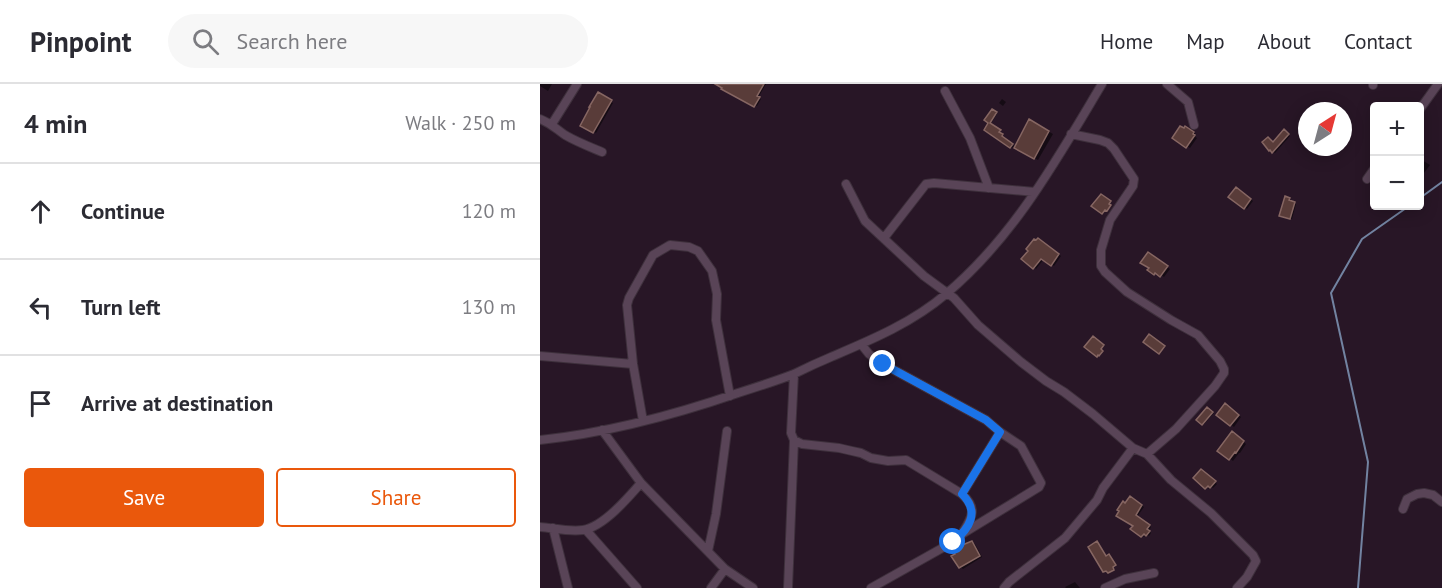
<!DOCTYPE html>
<meta charset="utf-8">
<style>
:root{--surface:#fff;--page:#f7f7f7;--text:#2b2b33;--muted:#7c7c81;--line:#e1e1e2;--accent:#ea580c}
body{margin:0;font-family:"PT Sans",sans-serif;background:var(--page);color:var(--text)}
.controls{position:absolute;right:18px;top:18px;display:grid;overflow:hidden;border-radius:6px;box-shadow:0 3px 15px #0003}
.controls button{width:54px;height:54px;display:grid;place-items:center;padding:0;border:0;border-bottom:2px solid var(--line);background:var(--surface);color:var(--text);font:30px sans-serif}
.compass{position:absolute;left:758px;top:18px;width:54px;height:54px;border-radius:50%;background:var(--surface);box-shadow:0 3px 15px #0003;rotate:36deg}
.stop{position:absolute;width:18px;height:18px;margin:-14px;border:4px solid #1a73e8;border-radius:50%;background:#fff}
.stop.end{background:#1a73e8;border-color:#fff;box-shadow:0 2px 6px #0008}
.list{margin:0;padding:0;list-style:none}
h2{display:flex;justify-content:space-between;align-items:center;height:78px;margin:0;padding:0 24px;font-size:26px}
h2 small{font-size:20px;font-weight:400;color:var(--muted)}
.list li{display:grid;grid-template-columns:39px 1fr auto;gap:18px;align-items:center;box-sizing:border-box;height:96px;padding:0 24px;border-top:2px solid var(--line)}
.list b{display:block;font-size:22px;white-space:nowrap}
.list em{font-size:20px;font-style:normal;color:var(--muted)}
.actions{display:flex;gap:12px;padding:18px 24px}
.actions a{flex:1;padding:14px 0;border:2px solid var(--accent);border-radius:6px;text-align:center;font-size:21px;color:var(--accent)}
.actions .main{background:var(--accent);color:#fff}
.icon{flex:none;width:33px;height:33px;fill:none;stroke:currentColor;stroke-width:2;stroke-linecap:round;stroke-linejoin:round}
.map{position:relative;flex:none;width:902px;height:504px;overflow:hidden}
header{display:flex;align-items:center;gap:36px;box-sizing:border-box;height:84px;padding:0 30px;background:var(--surface);border-bottom:2px solid var(--line)}
header strong{font-size:28px}
nav{display:flex;gap:33px;margin-inline-start:auto;font-size:21px}
.search{width:420px;height:54px;background:var(--page);display:flex;align-items:center;gap:15px;box-sizing:border-box;padding:0 21px;border-radius:33px;color:var(--muted);font-size:22px}
main{display:flex}
aside{flex:1;background:var(--surface)}
.map>svg:first-child{display:block}
.shadow{fill:#0007}
.lines{fill:none;stroke-linecap:round;stroke-linejoin:round}
.stream{stroke:#7283a1;stroke-width:2}
.building{fill:#593c39;stroke:#866662;stroke-width:1.5}
.minor-casing{stroke:#3e303c;stroke-width:10}
.minor{stroke:#594457;stroke-width:8}
.route{stroke:#1a73e8;stroke-width:8}
</style>
<header>
<strong>Pinpoint</strong>
<div class="search"><svg class="icon" aria-label="search" viewBox="0 0 24 24"><circle cx="10" cy="10" r="6"/><path d="M15 15l6 6"/></svg>Search here</div>
<nav><a>Home</a><a>Map</a><a>About</a><a>Contact</a></nav>
</header>
<main>
<aside>
<h2>4 min<small>Walk · 250 m</small></h2>
<ul class="list">
<li><svg class="icon" aria-label="ahead" viewBox="0 0 24 24"><path d="M12 20V5M6 11l6-6 6 6"/></svg><div><b>Continue</b></div><em>120 m</em></li>
<li><svg class="icon" aria-label="left" viewBox="0 0 24 24"><path d="M17 20v-9H6M10 6l-5 5 5 5"/></svg><div><b>Turn left</b></div><em>130 m</em></li>
<li><svg class="icon" aria-label="arrive" viewBox="0 0 24 24"><path d="M6 21V4h12l-3 4 3 4H6"/></svg><div><b>Arrive at destination</b></div></li>
</ul>
<div class="actions"><a class="main">Save</a><a>Share</a></div>
</aside>
<div class="map">
<svg width="902" height="504" viewBox="0 0 902 504">
<rect width="100%" height="100%" fill="#281626"/>
<!-- shadow -->
<path class="shadow" d="M0 0H12L8 7 0 2Z
M178 0H226L218 14 221 15 217 22 183 4Z
M59 10 73 19 56 49 42 41Z
M462 15 466 18 463 22 459 19Z
M452 27 457 30 450 41 461 48 460 50 463 52 462 54 476 63 490 37 513 50 498 76 474 62 472 64 446 46 450 38Z
M648 45 656 50 654 52 657 54 650 64 634 54Z
M744 47 750 52 735 69 730 66 733 60Z
M882 76 890 81 884 89 880 86V79Z
M699 106 713 117 707 125 705 123Z
M746 114 756 120 752 135 742 132Z
M498 156 521 172 514 182 504 175 496 185 494 183Z
M608 170 630 185 624 193 619 189 617 191 610 186 611 184Z
M688 323 701 333 694 343 678 331Z
M668 324 674 329 664 340 658 336Z
M695 351 706 360 700 369H699L693 377 679 366Z
M664 388 677 400 673 404 671 403 669 405 655 394Z
M590 414 604 423 597 433 611 443 609 447 611 449 609 452 606 450 604 453 593 445 595 442 586 421Z
M432 458 435 460 442 473 423 485 420 483Z
M535 498 540 504H526L525 503Z"/>
<g class="lines">
<!-- stream -->
<path class="stream" d="M880 114 902 98
M818 504 828 378 791 209 822 155 869 122"/>
</g>
<!-- building -->
<path class="building" d="M175 0H224L217 12 220 13 214 23 181 5 182 4Z
M58 8 72 16 53 49 40 42 50 23H49Z
M452 25 457 28 450 39 461 46 459 48 463 50 462 52 473 60 470 64 444 46 448 39 444 36Z
M489 35 509 47 494 75 474 64Z
M640 42 644 44 645 42 654 48 653 50 655 51 646 64 632 54Z
M744 45 749 50 732 69 730 66 729 67 722 58 728 53 733 58Z
M696 103 711 115 704 125 688 113Z
M561 110 571 117 569 120 571 121 567 127 565 126 562 130 551 122Z
M745 112 750 114 749 116 755 118 750 135 739 132Z
M498 154 519 170 511 182 501 175 493 185 481 175 488 167 486 165 494 155 496 156Z
M608 168 628 182 620 193 615 189 614 191 607 186 609 184 600 179Z
M609 250 625 262 619 270 603 258Z
M553 252 564 261 561 265 563 267 559 272 558 271 557 273 544 263Z
M685 319 699 331 690 342 676 331Z
M667 323 673 328 662 341 656 336Z
M692 347 704 357 696 369 695 368 689 376 677 367Z
M661 385 676 397 670 404 668 402 665 405 653 394Z
M590 412 602 421 596 431 610 441 607 445 610 447 606 452 604 450 601 453 590 445 593 442 576 432 579 427 577 426 583 417 585 419Z
M432 457 440 472 419 484 411 472 415 470 414 468 418 466 417 464 420 462Z
M557 457 566 472 569 470 576 481 573 483 574 486 568 489 566 487 563 488 548 463Z"/>
<g class="lines">
<!-- minor casing -->
<g class="minor-casing">
<path id="minor" d="M627 0 648 18 654 41
M833 1V0
M405 7 430 54 449 104
M880 25 898 0
M0 35C12 40 15 44 25 51 37 58 50 63 62 68
M12 40 37 0
M531 50 560 56 568 59 574 65 594 95 593 102 570 136 561 166V182L565 188 587 208 631 236 658 251 680 277 684 285V289L675 302 636 345 607 370
M827 95 834 85
M306 100 325 137 384 192 414 214 438 241 481 278 506 297 524 308 553 330 593 364 607 370 631 396 671 429 713 471 716 477 707 493 697 504
M344 154 386 100 394 99 495 108
M321 260 329 270 343 280 446 336 460 348 481 362 501 399 499 403 422 450 413 458 331 504
M0 272 93 280
M103 337 93 280 87 221 89 214 113 171 130 161 149 163 158 167 172 187 177 210 176 236 190 312
M62 346 101 399 185 485 213 504
M0 356C67 349 134 331 198 309 217 303 236 297 254 290 266 284 279 278 291 273 331 256 372 239 406 210 474 153 517 75 562 0
M254 356 262 360 299 364 312 367 321 369 331 374 348 377 366 376 422 410 460 348
M422 410C437 424 433 432 423 448
M863 425 867 415 877 410 884 409 893 411 902 418
M0 443C13 444 29 448 43 446 63 443 88 414 101 399
M13 444 28 504
M46 446 97 504
M168 467 176 430 187 347
M171 504 185 485
M248 504 254 356 251 349 254 290
M464 504 469 498 525 454 557 416 563 404 593 364
M565 504 585 495 614 489"/>
</g>
<!-- minor -->
<use href="#minor" class="minor"/>
</g>
<g class="lines">
<!-- route -->
<path class="route" d="M343 280 446 336 460 348 422 410C440 428 430 444 413 458"/>
</g>
</svg>
<div class="controls">
<button>+</button>
<button>−</button>
</div>
<svg class="compass" viewBox="-18 -18 36 36"><path d="M0-13l5 13h-10z" fill="#e53935"/><path d="M0 13l5-13h-10z" fill="#7c7c81"/></svg>
<div class="stop" style="left:413px;top:458px"></div>
<div class="stop end" style="left:343px;top:280px"></div>
</div>
</main>
